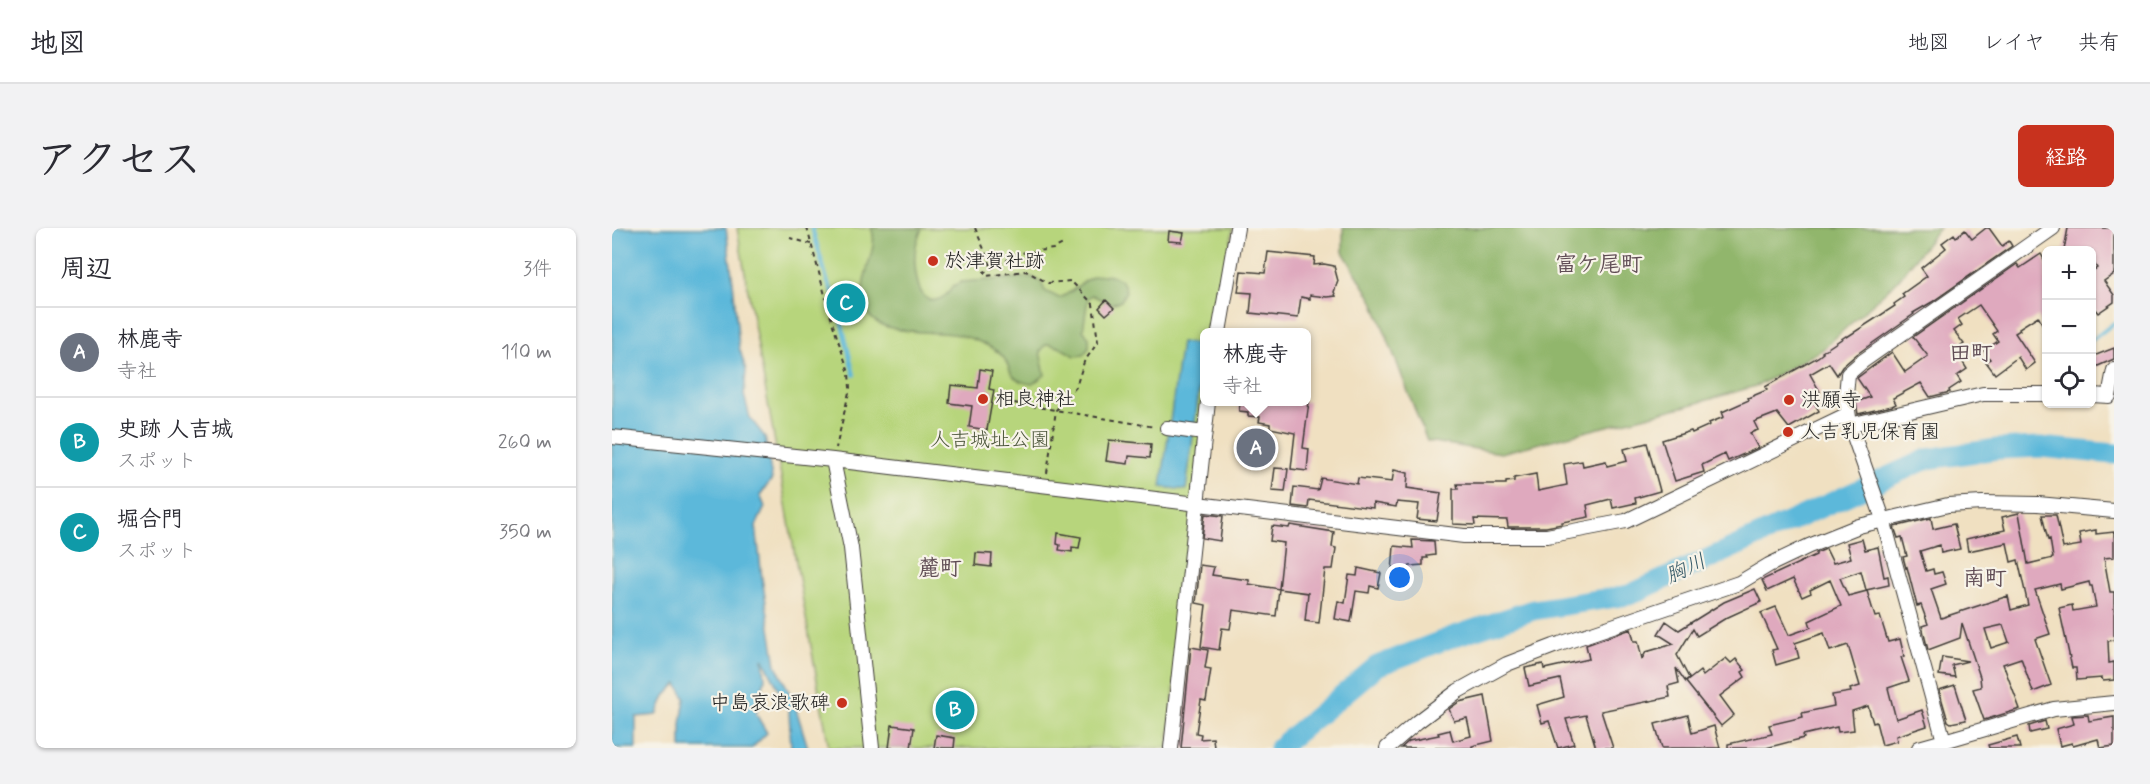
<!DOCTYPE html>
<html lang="ja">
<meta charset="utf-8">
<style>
:root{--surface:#fff;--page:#f2f2f3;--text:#2b2b33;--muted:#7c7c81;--line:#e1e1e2;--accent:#c8321e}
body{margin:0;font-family:Mynerve,"Klee One",sans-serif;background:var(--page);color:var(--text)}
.controls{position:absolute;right:18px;top:18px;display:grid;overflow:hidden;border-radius:9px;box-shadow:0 2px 4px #0004}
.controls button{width:54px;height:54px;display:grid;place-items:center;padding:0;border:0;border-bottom:2px solid var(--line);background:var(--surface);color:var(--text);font:30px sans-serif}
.you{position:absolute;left:788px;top:350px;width:21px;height:21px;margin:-15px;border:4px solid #fff;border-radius:50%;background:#1a73e8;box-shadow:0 0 0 9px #1a73e833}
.badge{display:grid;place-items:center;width:39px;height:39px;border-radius:50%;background:var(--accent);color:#fff;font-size:20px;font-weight:700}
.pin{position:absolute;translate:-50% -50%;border:3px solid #fff;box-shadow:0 2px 6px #0006}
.popup{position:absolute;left:588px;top:100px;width:111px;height:78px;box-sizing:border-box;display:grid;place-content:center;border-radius:9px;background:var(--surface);filter:drop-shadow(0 2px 4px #0005);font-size:20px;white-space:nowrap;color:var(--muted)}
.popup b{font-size:22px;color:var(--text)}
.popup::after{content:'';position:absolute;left:50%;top:100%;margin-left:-12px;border:12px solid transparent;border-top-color:var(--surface)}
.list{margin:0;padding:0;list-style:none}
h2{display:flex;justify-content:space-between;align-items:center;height:78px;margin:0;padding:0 24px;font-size:26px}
h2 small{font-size:20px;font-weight:400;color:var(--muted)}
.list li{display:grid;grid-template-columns:39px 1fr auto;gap:18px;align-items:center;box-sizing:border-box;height:90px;padding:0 24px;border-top:2px solid var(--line)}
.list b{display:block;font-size:22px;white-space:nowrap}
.list p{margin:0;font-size:20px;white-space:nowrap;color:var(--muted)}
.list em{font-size:20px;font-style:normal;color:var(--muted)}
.icon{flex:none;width:33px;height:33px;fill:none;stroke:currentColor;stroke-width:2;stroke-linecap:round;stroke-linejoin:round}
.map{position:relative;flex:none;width:1502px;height:520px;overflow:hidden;border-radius:9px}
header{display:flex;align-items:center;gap:36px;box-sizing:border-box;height:84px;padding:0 30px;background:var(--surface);border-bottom:2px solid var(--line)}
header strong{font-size:28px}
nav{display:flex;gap:33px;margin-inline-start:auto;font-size:21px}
.intro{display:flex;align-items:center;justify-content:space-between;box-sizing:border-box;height:144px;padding:0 36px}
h1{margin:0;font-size:42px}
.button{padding:15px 27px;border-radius:9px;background:var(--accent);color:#fff;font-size:21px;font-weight:700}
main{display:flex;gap:36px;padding:0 36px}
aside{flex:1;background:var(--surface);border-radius:9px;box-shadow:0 2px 4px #0004}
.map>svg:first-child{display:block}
.green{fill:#b7d57c;stroke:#6a784c;stroke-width:1.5}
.forest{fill:#91b66c;stroke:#566944;stroke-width:1.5}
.water{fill:#5cb8da;stroke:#3c6a7b;stroke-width:1.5}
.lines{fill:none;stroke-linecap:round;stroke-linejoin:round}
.stream{stroke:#5cb8da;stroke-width:4}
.river{stroke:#5cb8da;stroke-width:21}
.building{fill:#dfa9be;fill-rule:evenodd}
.minor-casing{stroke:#3c3935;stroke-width:16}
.path{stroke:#3c3935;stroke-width:2;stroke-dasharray:4.5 4.5;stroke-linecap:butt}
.minor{stroke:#fff;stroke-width:14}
.poi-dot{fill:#c8321e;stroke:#f7f3e8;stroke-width:2}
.labels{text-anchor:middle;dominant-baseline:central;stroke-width:4.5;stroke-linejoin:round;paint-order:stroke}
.poi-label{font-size:20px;fill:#1c1c1c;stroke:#f7f3e8;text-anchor:start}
.park-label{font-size:20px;fill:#4a5439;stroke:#f7f3e8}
.water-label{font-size:21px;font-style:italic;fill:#365a68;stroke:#f7f3e8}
.quarter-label{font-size:22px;font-weight:bold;fill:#604d55;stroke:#f7f3e8}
</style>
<header>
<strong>地図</strong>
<nav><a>地図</a><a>レイヤ</a><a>共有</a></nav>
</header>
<div class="intro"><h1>アクセス</h1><a class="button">経路</a></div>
<main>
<aside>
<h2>周辺<small>3件</small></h2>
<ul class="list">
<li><span class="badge" style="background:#6b7280">A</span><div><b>林鹿寺</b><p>寺社</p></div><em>110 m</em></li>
<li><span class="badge" style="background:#0f9aa8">B</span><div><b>史跡 人吉城</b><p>スポット</p></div><em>260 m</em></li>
<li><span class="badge" style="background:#0f9aa8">C</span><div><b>堀合門</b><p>スポット</p></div><em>350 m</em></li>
</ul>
</aside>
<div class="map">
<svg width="1502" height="520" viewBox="0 0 1502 520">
<rect width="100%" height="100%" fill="#f7f3e8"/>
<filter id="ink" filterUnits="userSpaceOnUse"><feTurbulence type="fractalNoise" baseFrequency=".0167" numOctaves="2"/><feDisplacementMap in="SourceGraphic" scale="12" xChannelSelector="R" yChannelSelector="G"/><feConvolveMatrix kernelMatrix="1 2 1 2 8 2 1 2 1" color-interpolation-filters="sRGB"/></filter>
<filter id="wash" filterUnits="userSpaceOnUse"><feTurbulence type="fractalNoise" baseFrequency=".008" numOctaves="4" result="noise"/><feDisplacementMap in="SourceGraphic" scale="24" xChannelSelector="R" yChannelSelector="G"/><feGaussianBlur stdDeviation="1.35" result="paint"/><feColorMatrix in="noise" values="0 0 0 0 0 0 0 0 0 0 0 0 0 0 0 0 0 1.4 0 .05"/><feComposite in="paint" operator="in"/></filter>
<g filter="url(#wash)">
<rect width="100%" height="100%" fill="#f0e0c1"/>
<!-- green -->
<path class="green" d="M125 0H621L606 104H593V174L556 520H217Z"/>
<!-- forest -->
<path class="forest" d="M259 0H310C308 6 305 12 304 18 301 31 303 77 324 72 332 70 337 65 341 58L349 54 420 49 429 54 433 63 447 70C468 62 476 40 503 49 510 52 512 55 514 63L509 73 498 76 480 67 476 70 471 102 477 110V120L471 127 463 128 447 119 436 116 432 118 428 124 433 147 420 156C411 155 402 152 398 143 396 138 395 134 392 130 383 119 361 110 347 107 320 101 260 111 252 77 245 50 269 19 259 0Z
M731 0H1327L1286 52 1210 122 1147 157 1078 177 889 225 815 213 761 73 731 24Z"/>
<!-- water -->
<path class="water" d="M0 0H114L121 54 127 119 134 142 132 167 138 190 153 209 160 251 148 267 153 279 144 298 150 350 164 437 182 474 196 520H179L177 483 151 430 153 451 144 486 155 505 140 520H69V496L73 470 65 456 53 468 45 487 24 489V520H0Z
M569 114 593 117 574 262 549 259Z"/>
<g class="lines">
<!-- stream -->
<path class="stream" d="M200 0 216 55 224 71 242 147
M1480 112 1502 95"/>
<!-- river -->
<path class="river" d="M667 520 765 438 840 409 921 382 1017 367 1315 231 1385 221 1428 219 1502 226"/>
</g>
<g id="blocks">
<!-- building -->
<path class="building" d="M1374 0H1377L1390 18 1397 13 1400 18 1320 74 1301 85 1302 86 1245 126 1230 139 1225 147 1217 135 1198 146 1208 164 1199 169 1207 183 1177 200 1165 185 1142 194 1146 202 1138 205 1146 220 1116 233 1113 226 1090 237 1092 244 1063 253 1050 212 1079 203 1080 205 1098 197 1097 195 1112 189 1110 184 1137 172 1136 170 1155 162 1153 159 1206 129 1211 125 1210 124 1234 108 1235 109 1283 78 1282 76 1292 69 1290 66 1315 48 1309 40 1334 20 1330 15 1342 6 1344 9 1353 2 1360 11Z
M1456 0H1502V46L1492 53 1502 67V74L1486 85 1479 76V44L1485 40 1479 31V22H1452Z
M557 3 572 5 570 14 556 13Z
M656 24 703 29 702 37 712 36 722 38 726 53 722 64 724 68 715 69 698 67V71L689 69 686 90 638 85 640 65 626 64 629 43 653 45Z
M1429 26 1434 35V103L1426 88 1407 100 1408 102 1403 105 1423 135 1414 142 1406 129 1383 146 1374 134 1378 131 1372 123 1386 113 1381 106 1385 103 1367 77 1346 91 1350 97 1342 103 1352 116 1343 122 1355 141 1345 148 1349 154 1337 162 1338 164 1318 169 1309 155 1281 170 1284 176 1280 178 1246 186 1244 174 1258 169 1245 150 1280 124 1293 144 1316 128 1301 109 1405 36 1408 40Z
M494 72 502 80 494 87 487 80Z
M1502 120V131L1479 141V129Z
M368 141 380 143 377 161 382 162 375 202 357 199 360 178 337 175 339 157 366 160Z
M628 174H697L691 220 697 221 695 243 679 241 683 205 658 200V196L647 194 648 189 636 188V184L627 183Z
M497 212 539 216 538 230 517 228 516 236 494 233Z
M1035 215 1048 263 1023 270 1024 275 1001 280 999 271 975 277 977 289 950 294V296L934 299H896L895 292 862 291 863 297 841 296V261H846L845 256H894V254L902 253V250L924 246 926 263 955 257 952 236 970 233 971 238 994 233 995 238 1015 233 1012 221Z
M663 240 676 241 673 264 660 263Z
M782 242 796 245 795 260 829 265 825 293 805 291 807 276 785 274 784 279 761 275V280L697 272 696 280 680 278 682 259 706 262 709 250 745 256 746 250 780 254Z
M1407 285 1416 336 1441 330 1438 311 1436 312 1430 287H1444L1451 320 1469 317 1467 305 1484 302V306L1502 304V329L1492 330 1498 364H1502V412L1496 413 1497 435 1502 434V452L1491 453 1490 450 1465 452 1464 440H1460L1447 380 1460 377 1461 383 1484 379 1480 358H1478L1477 354 1449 361 1448 356 1423 362 1438 406 1423 411 1439 457 1421 464 1409 430 1391 436 1408 481 1372 492 1361 461 1369 459 1368 449 1350 395 1348 410 1316 422 1310 398 1316 396 1309 377 1305 378 1295 339 1294 340 1291 329 1295 328 1290 309 1286 310 1282 299 1319 290 1321 301 1342 296 1348 321 1329 325 1328 317 1308 323 1314 343 1321 341 1322 346 1330 344 1334 356 1319 361 1329 390 1396 368 1399 382 1416 377 1406 332 1399 334 1395 315 1356 323 1354 311 1393 302 1390 289ZM1391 397 1397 414 1379 420 1373 401Z
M593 286 611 288 608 313 590 310Z
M678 297 722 304 720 319 724 320 721 341H713L707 395 693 393 696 365 667 361 664 388 621 382 618 401 610 400 607 422 589 419 594 377 584 375 588 337 602 339 600 347 637 352V356L667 361 672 315 658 313 660 298 677 300Z
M446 305 469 309 467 320 460 319V324L447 322 448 317 445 316Z
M1250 311 1253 322 1266 319 1272 349 1276 348 1277 357 1254 362 1249 343 1228 350 1236 368 1255 363 1263 389 1268 388 1276 414 1288 411 1292 428 1289 429 1297 453 1276 460 1284 491 1310 482 1315 498 1284 508 1285 513 1270 517 1264 494 1261 495 1256 478 1240 483 1242 502 1226 504 1225 499 1191 507 1192 510 1154 520H1116V516L1160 506 1157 497 1191 489 1190 485 1222 478 1220 467 1239 464 1238 461 1248 458 1236 417 1218 423 1212 405 1183 415 1187 430 1164 437 1160 422 1165 421 1149 385 1164 379 1177 407 1197 400 1199 399 1197 393 1229 378 1218 352 1198 362 1199 365 1190 369 1181 351 1155 363 1150 352 1204 327V325L1214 321 1221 335 1239 330 1235 315Z
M800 312 822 313 823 327 815 328 816 330H811V337L798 338 790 345 780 344 782 318 801 320Z
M364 325 380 326 379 339 363 337Z
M746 340 769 345 766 360 758 358 757 365 744 363 739 394 723 391 726 373 733 375 737 347 745 348Z
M1143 361 1149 374 1114 390 1085 408 1081 401 1065 427 1077 450 1073 453 1064 440 1067 455 1056 458 1058 469 989 483 1001 520H984L974 487 954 491 962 516 946 520 937 493 930 495 925 477 952 469 948 451 917 458 913 440 931 436 932 441 977 431 974 417 1019 401 1022 413H1026L1030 431 1034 424 1062 416 1046 406 1054 393 1067 402 1112 374Z
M579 419 596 422 593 440 599 441 594 473 589 472 584 505 589 506 588 511 601 510 602 520H569Z
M1330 429 1356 433 1340 437 1343 449 1327 447Z
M1114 430 1119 435 1124 431 1133 442 1130 444 1133 449 1108 468 1122 487 1109 498 1074 454 1088 443 1091 448Z
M1343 457 1354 492 1339 495 1336 493 1327 462Z
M873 468 881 513 860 518V520H789L797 513 827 507 826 505 838 502 841 513 859 508 855 490 842 493 837 481 847 474Z
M1076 487 1080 505 1102 498 1108 520H1050L1043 496Z
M1476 487 1477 493 1502 489V518L1488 520 1486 511 1461 518 1460 515 1448 518 1444 501 1462 496 1460 488Z
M1433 493 1435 501 1418 505 1417 498Z
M280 497 302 500 299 520H277Z
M324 507 343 510 342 520H322Z
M1405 509 1408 520H1377L1376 517Z"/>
</g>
</g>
<g filter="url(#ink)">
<use href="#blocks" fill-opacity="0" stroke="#3c3935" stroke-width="1.5"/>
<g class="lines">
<!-- minor casing -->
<g class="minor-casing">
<path id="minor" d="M607 104 625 0
M1480 167 1497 168 1502 142
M1238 197 1371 166H1434
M555 200 592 205
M0 209 221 232 852 308H935L1014 293 1236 186
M221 232 239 320 260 520
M1332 513 1442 481 1502 475
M559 520 596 174
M775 520 805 494 846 463 895 436 942 418 1127 355 1157 337 1197 318 1247 298 1336 277 1370 275 1426 276 1502 283
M1307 520 1332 513 1271 291 1238 197 1234 167 1236 146 1251 133 1441 0"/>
</g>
<!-- path -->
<path class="path" d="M195 0 221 97 237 145 238 160 224 220
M363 0 380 40
M178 10 199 16
M384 172 543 199
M435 245 444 182 464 159 472 134 486 114 481 76 459 53 436 55 414 43 374 48 372 44 409 25 441 21 451 16"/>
<!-- minor -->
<use href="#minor" class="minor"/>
</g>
</g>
<!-- markers -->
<g class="poi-dot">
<circle cx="321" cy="33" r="6"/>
<circle cx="371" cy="171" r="6"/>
<circle cx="1177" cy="172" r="6"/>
<circle cx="1176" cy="204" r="6"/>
<circle cx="230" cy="475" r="6"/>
</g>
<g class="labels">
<!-- poi labels -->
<g class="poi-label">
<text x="333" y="33">於津賀社跡</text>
<text x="383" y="171">相良神社</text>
<text x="1189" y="172">洪願寺</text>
<text x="1188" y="204">人吉乳児保育園</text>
<text x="218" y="475" text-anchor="end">中島哀浪歌碑</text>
</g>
<!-- park labels -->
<g class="park-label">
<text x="378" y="212">人吉城址公園</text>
</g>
<!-- water labels -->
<g class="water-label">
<text transform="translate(1074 341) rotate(-25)">胸川</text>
</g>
<!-- quarter labels -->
<g class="quarter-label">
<text x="987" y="37">富ケ尾町</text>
<text x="1359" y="126">田町</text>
<text x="328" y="341">麓町</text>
<text x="1373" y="351">南町</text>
</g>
</g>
</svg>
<div class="controls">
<button>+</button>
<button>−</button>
<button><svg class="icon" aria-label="locate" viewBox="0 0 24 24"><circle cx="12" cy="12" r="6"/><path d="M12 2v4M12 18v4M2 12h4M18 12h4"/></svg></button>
</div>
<div class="you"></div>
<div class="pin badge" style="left:644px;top:220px;background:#6b7280">A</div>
<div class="popup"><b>林鹿寺</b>寺社</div>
<div class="pin badge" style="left:343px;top:482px;background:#0f9aa8">B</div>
<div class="pin badge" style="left:234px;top:75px;background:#0f9aa8">C</div>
</div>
</main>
